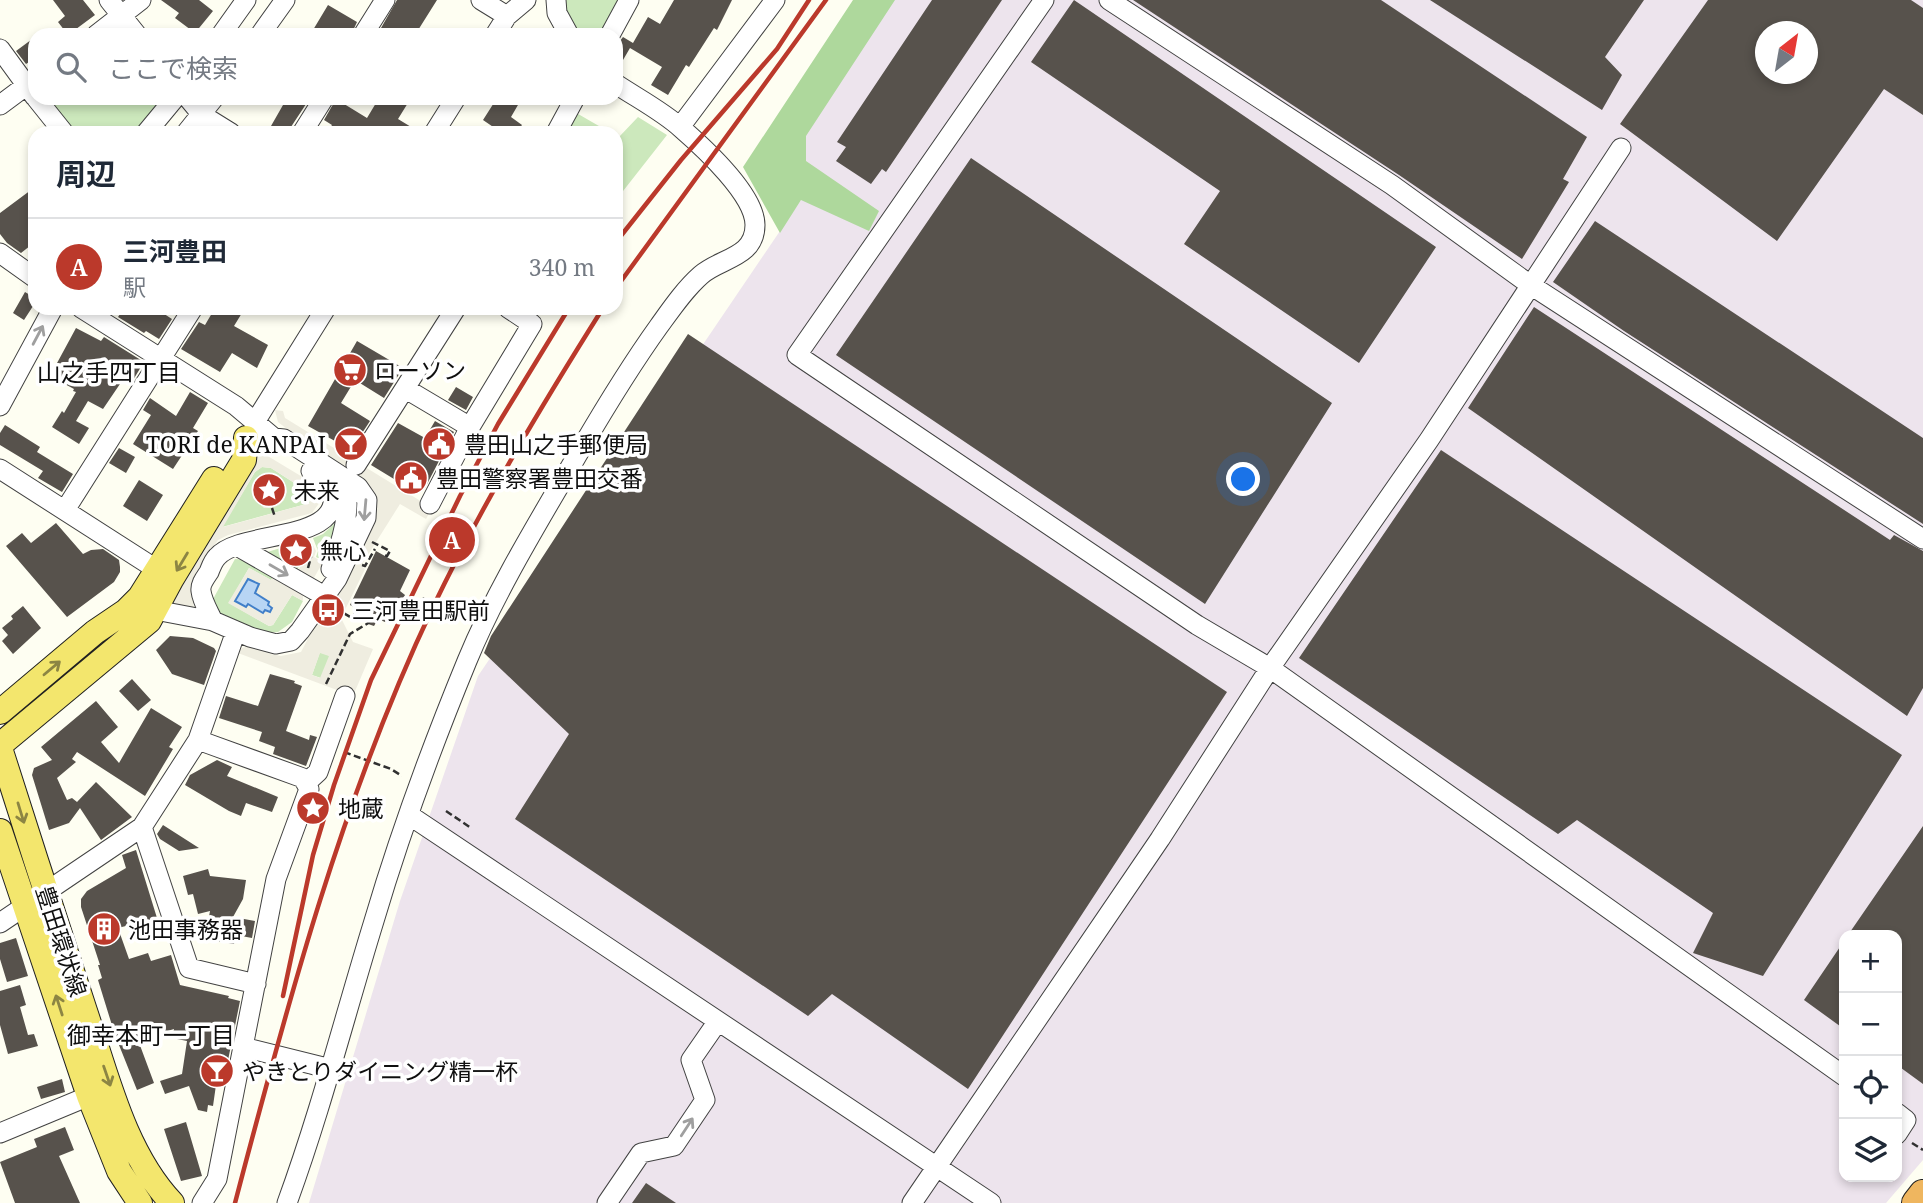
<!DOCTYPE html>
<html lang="ja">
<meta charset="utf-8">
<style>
:root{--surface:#fff;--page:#f6f6f7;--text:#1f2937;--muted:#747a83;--line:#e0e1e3;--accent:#bb392b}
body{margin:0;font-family:"Noto Serif","Noto Sans JP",serif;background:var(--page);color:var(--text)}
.controls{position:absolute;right:21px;bottom:21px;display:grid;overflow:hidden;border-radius:14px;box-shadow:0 4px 10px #0003}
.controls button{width:63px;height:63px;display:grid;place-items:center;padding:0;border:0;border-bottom:2px solid var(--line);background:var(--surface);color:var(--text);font:35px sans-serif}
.compass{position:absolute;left:1755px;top:21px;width:63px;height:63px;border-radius:50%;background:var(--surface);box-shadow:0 4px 10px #0003;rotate:31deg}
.you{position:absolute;left:1244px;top:480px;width:24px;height:24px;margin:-18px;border:5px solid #fff;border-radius:50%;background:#1a73e8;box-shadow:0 0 0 10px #1a73e833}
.badge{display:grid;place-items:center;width:46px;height:46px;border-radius:50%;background:var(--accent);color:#fff;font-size:23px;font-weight:700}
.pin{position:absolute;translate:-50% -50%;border:4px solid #fff;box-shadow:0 2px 7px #0006}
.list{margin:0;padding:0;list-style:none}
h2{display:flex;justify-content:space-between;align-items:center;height:91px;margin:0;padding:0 28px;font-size:30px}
h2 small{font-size:23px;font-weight:400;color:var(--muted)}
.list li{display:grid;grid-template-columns:46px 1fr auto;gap:21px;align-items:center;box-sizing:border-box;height:98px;padding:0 28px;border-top:2px solid var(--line)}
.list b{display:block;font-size:26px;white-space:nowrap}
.list p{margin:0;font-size:23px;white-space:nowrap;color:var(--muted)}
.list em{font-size:23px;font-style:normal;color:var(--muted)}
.icon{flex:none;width:38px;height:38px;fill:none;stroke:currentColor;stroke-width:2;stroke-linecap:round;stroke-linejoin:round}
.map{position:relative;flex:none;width:1923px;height:1203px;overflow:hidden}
.search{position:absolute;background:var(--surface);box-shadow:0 4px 10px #0003;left:28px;top:28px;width:595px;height:77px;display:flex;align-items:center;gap:18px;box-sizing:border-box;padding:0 24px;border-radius:21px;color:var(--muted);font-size:26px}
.panel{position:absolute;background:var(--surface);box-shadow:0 4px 10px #0003;left:28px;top:126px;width:595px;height:189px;border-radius:21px}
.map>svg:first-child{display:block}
.industrial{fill:#ede4ed;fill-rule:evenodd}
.green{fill:#cce8bc}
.forest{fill:#aed89c}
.plaza{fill:#efede0;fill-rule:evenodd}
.water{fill:#b8d5f4;stroke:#417fc9;stroke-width:2}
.building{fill:#57524c;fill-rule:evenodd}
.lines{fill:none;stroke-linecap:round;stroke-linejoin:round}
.minor-casing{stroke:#424242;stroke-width:21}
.major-casing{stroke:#202020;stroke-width:26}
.highway-casing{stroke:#202020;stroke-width:30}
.path{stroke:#313131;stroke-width:2.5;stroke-dasharray:7 3.5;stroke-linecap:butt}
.minor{stroke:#fff;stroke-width:19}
.major{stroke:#f3e66d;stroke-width:24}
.highway{stroke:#efb65f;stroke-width:28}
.rail{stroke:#bb392b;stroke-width:4.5}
.oneway{stroke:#9f9f9f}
.oneway2{stroke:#8c8543}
.labels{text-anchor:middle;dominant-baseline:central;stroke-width:7;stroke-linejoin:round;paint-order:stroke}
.poi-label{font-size:23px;fill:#0f0f0f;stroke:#fff;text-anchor:start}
.street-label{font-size:23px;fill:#0f0f0f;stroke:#fff}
.neighbourhood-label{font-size:24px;fill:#0f0f0f;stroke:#fff}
</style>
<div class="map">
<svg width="1923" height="1203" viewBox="0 0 1923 1203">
<rect width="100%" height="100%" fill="#fefef2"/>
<!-- industrial -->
<path class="industrial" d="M868 0H1923V1160L1886 1203H309L400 901 478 676 801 200 754 156ZM1766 32H1808V74H1766ZM1844 935H1897V1177H1844Z"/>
<!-- green -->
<path class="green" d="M564 0H622L603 35H578L565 13Z
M40 98H171L141 133H68Z
M573 111 611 133H562Z
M638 117 667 135 616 200V136L619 137Z
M262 467 271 468 310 493V503L222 527 255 472Z
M336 522 331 545 322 560 316 557 318 551 313 538 323 534Z
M300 542 305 555 295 574 261 554Z
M235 559 250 560 275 574 271 580 249 568 229 603 269 626 273 625 292 595 303 601 292 622 278 632 261 633 218 613 212 601Z
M320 652 330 656 321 678 312 675Z"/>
<!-- forest -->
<path class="forest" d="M853 0H895L806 136V161L879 211 869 231 801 200 780 233 743 167Z"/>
<!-- plaza -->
<path class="plaza" d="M275 410 283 411 285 418 432 508 426 519 400 504 361 566 365 569 341 618 353 642 373 649 353 696 238 653 242 648 254 645 270 654 281 656 301 652 376 508 375 494 366 482 310 447 278 422ZM320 653 329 656 320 678 312 675Z
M266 455 319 487 320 502 312 513 228 535 218 540 196 572 190 585 195 614 167 602 254 457ZM262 467 271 468 310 493V503L223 527 255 472Z
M266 474H274L285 485 287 492 284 500 279 505 272 508H264L253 498 254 483 259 477ZM267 481 276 483 279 491 278 495 271 500 263 498 259 491 263 483Z
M310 539 316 551 314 557 323 562 311 583 296 575 306 555 302 541Z
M249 568 271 580 275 573 303 590V601L292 595 273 625 269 626 228 603ZM254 593 269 602 263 612 248 604Z"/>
<!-- water -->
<path class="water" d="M248 579 259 584 255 593 269 602 268 605 272 608 270 612 265 610 263 613 248 604 246 607 235 601Z"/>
<!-- building -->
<path class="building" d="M53 0H83L95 15 68 35 58 22 65 16Z
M161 0H199L213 11 195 33 175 18 179 13Z
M397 0H437L415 35H377Z
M674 0H732L717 30 714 28 689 67 686 65 668 95 651 85 662 67 630 48 616 72V46L623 37 633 43 648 17 660 24Z
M932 0H1002L886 172 882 169 871 184 836 161 846 147 837 142Z
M1074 0 1436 247 1359 363 1184 244 1220 191 1031 62Z
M1133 0H1381L1587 137 1563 179 1569 182 1522 259 1399 175Z
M1430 0H1644L1605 57 1622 75 1602 110Z
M1708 0H1911L1923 8V115L1884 89 1777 241 1620 124ZM1766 32H1808V74H1766Z
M328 5 357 22 351 35H310Z
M35 37V58L26 64 16 51Z
M287 98H310L287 133H267Z
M379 98H411L398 119 421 133H327L332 125 324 120 336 99 367 118Z
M497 98H522L511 117 522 125 516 133H502L483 120Z
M971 158 1332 403 1205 604 836 355Z
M35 187V242L21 253 7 243 0 234V213Z
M1595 221 1923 438V524L1624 331 1553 282Z
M25 292 35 298V303L24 320 13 313Z
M1534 307 1890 540 1894 535 1923 551V688L1907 716 1468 408Z
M124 308H155L172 319 159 339 146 331 144 333 118 317Z
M215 308H245L234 326 268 345 257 368 232 353 220 372 181 349 199 322 205 325Z
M76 328 101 341 104 337 144 362 130 385 122 381 103 409 88 401 76 421 89 428 79 444 52 427 62 411 64 413 76 392 73 391 74 389 50 376Z
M688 334 1227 692 968 1089 832 994 808 1016 515 819 569 734 484 653 491 636Z
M357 341 403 368 384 398 355 380 341 403 370 421 351 450 308 426Z
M456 387 473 397 466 410 448 400Z
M190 392 208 403 193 428 198 431 173 469 133 444 151 415 143 410 150 398 176 416Z
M435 421 454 432 425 488 416 483 412 490 371 465 398 423 425 438Z
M5 425 40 447 37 452 73 474 62 492 38 478 43 471 0 445V433Z
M119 448 135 457 126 473 109 463Z
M1441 450 1902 755 1763 976 1693 953 1713 913 1577 820 1558 834 1299 658Z
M139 480 163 495 147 521 123 506Z
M56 523 83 554 91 550 103 549 119 560 120 567V572L114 582 67 617 6 546 22 533 31 543Z
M376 551 410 570 400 591 405 595 399 607 393 604 385 622 378 619 374 626 368 624 364 619 366 614 350 605Z
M23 606 41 628 13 654 2 641 8 635 2 628 13 619 11 616Z
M170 636 193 638 214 648 216 651 204 685 172 674 156 650Z
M270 674 295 681 294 683 302 686 286 731 309 740 310 735 317 737 306 766 273 754 275 747 259 741 262 732 219 718 226 696 258 706Z
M132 679 151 700 138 711 119 691Z
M96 701 118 727 101 742 119 763 151 708 182 727 169 747 173 749 145 796 77 752 72 759 76 762 57 778 67 800 72 798 77 802 96 782 132 817 101 840 80 808 69 823 49 830 32 775 34 768 52 760 41 747Z
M217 760 232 767 227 776 278 797 272 812 246 803 241 816 229 811 185 785 190 775Z
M163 825 199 848 179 851 160 839 157 834Z
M1923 826V1084L1897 1065V935H1848Z
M136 850 157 918 118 928 129 959 148 953 151 961 171 955 180 985 229 996 228 998 240 1001 224 1080 217 1078 213 1106 208 1105 207 1112 198 1110 189 1086 165 1094 160 1081 182 1074 187 1041 172 1038 174 1029 138 1040 154 1083 137 1090 115 1035 98 980 102 978 98 965H100L81 907V899L87 891 126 868 122 855Z
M208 869 210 876 246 880 243 899 233 917 255 921 252 938 236 935 234 944 205 939 210 911 198 914 193 894 188 895 183 876Z
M16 938 28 976 7 982 0 959V943Z
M1844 941V1029L1804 1000Z
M20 985 26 1005 20 1007 28 1035 34 1034 38 1046 8 1054 0 1025V991Z
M62 1079 65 1092 41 1099 37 1087Z
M186 1122 202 1176 181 1181 164 1129Z
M65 1127 74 1150 59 1156 80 1203H15L0 1162 37 1147 34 1139Z
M646 1183 676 1203H632Z"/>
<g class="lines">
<!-- minor casing -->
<g class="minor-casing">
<path id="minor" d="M109 0 137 35
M481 0 507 16
M556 0 557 13 569 35
M1044 0 797 355 1197 625 1270 668 1844 1076
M1109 0 1392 185 1529 284 1923 539
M96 35 141 0
M221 35 246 0
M260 35 285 0
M363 35 385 0
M495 35 507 16 526 0
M610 35 629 0
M0 49 35 97
M36 98 64 133
M188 98 202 115 231 133
M0 105 35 79
M680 127 775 0
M146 133 175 98
M186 133 214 98
M302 133 324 98
M434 133 456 98
M556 133 575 98
M0 253 35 278
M81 308 236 406 274 438 284 439 358 487 367 500 366 518 337 579 300 631 291 641 276 644 250 637 213 621 155 610
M406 389 470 427
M0 406 53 308
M255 422 326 308
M356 465 456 308
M0 469 156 569
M430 504 470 427 532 324 508 308
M65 510 193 308
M237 546 321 594
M331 569C340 547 354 505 343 483
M213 621C209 612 202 601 201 591 200 584 205 578 209 572 211 567 213 561 217 557 242 528 351 545 331 485L311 471
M198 740 303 778 309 789 276 879 217 1179 202 1203
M306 783 318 772 345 696
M409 815 991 1203
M142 827 189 968 256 984
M0 923 142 827 198 740 236 631
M243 1047 331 1069
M1897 1113 1906 1120 1897 1134
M0 1133 89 1096
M287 1203C321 1110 345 1015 374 921 400 833 432 746 467 661 497 588 542 516 582 447 606 406 631 365 659 326 672 308 685 289 701 275 720 258 755 258 755 225 755 195 704 148 681 128 662 111 637 98 616 84
M607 1203 641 1153 674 1146 705 1100 691 1060 718 1021
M912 1203 1160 839 1270 668 1429 440 1621 148"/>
</g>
<!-- major casing -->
<g class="major-casing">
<path id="major" d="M0 712 95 632 126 611 140 597 214 479
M0 745 149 621 171 580 244 460 246 438
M0 748C28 836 56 923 85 1011 107 1076 124 1152 172 1203
M0 831 89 1096 119 1171 140 1203"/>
</g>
<!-- highway casing -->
<g class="highway-casing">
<path id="highway" d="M1916 1203 1923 1194"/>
</g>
<!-- path -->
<path class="path" d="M272 508 275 517
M372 542 390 551 387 556 384 555
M362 565 365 566 375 549
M308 568 311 557 308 545
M335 608 352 618 360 605
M412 623 425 596
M326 684 350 634 370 622
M344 752 391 769 402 776
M446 811 471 828
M1912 1143 1923 1150"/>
<!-- minor -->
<use href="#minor" class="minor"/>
<!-- major -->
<use href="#major" class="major"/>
<!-- highway -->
<use href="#highway" class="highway"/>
<!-- rail -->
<path class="rail" d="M616 242 681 160 777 49 809 0
M616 288 826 0
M283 996 313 855 334 785 371 680 460 496 498 424 569 308
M235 1203C288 1001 343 796 433 607 483 503 542 405 603 308"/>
</g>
<!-- one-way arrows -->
<defs><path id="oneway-shaft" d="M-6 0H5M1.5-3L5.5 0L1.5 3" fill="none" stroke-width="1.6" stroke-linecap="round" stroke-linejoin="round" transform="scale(1.75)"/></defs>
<g class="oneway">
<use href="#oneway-shaft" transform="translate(38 335) rotate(-62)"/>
<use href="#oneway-shaft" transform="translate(365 510) rotate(95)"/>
<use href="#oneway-shaft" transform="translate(279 570) rotate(30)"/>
<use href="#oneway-shaft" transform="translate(687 1127) rotate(-57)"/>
</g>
<g class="oneway2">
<use href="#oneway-shaft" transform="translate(182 562) rotate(121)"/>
<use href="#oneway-shaft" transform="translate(52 668) rotate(-40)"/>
<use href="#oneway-shaft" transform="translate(21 813) rotate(73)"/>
<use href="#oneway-shaft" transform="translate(59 1005) rotate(-108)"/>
<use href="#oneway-shaft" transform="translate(107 1076) rotate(71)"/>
</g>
<!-- icons -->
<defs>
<g id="supermarket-disc" transform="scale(1.75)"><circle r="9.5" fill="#bb392b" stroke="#fff"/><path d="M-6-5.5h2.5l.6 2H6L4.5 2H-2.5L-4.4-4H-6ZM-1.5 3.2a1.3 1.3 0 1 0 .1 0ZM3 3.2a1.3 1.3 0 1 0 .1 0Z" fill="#fff"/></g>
<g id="bar-disc" transform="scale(1.75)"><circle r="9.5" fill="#bb392b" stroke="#fff"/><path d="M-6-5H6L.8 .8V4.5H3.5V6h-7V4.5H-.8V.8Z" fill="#fff"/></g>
<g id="civic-disc" transform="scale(1.75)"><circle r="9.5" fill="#bb392b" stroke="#fff"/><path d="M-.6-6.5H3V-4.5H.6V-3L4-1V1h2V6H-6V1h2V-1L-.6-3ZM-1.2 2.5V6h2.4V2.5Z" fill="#fff"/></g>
<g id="sight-disc" transform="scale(1.75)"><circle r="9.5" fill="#bb392b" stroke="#fff"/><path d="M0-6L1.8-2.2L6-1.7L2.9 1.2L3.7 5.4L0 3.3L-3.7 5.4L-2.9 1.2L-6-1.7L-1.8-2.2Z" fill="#fff"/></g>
<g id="bus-disc" transform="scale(1.75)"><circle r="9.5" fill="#bb392b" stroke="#fff"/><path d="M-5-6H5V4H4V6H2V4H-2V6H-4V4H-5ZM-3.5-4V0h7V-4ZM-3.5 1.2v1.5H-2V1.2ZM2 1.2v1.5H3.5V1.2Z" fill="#fff"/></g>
<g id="building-disc" transform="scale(1.75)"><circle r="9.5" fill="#bb392b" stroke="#fff"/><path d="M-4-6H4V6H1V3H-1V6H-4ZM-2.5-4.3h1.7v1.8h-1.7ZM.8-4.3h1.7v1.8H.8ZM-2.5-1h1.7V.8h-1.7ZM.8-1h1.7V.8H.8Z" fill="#fff"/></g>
</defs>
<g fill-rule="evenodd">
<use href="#supermarket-disc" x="350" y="370"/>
<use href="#bar-disc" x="351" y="444"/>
<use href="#civic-disc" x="439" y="444"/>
<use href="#civic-disc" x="411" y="478"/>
<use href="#sight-disc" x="269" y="490"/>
<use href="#sight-disc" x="296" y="550"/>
<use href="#bus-disc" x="328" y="610"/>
<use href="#sight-disc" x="313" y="808"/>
<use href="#building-disc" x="104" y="929"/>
<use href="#bar-disc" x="217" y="1071"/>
</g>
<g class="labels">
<!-- poi labels -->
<g class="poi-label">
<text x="374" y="370">ローソン</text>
<text x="326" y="444" text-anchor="end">TORI de KANPAI</text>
<text x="464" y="444">豊田山之手郵便局</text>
<text x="436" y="478">豊田警察署豊田交番</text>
<text x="294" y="490">未来</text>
<text x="320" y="550">無心</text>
<text x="352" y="610">三河豊田駅前</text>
<text x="338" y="808">地蔵</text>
<text x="128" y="929">池田事務器</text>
<text x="242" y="1071">やきとりダイニング精一杯</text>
</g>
<!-- street labels -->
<g class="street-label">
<text transform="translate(62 941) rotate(72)">豊田環状線</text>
</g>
<!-- neighbourhood labels -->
<g class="neighbourhood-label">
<text x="109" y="371">山之手四丁目</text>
<text x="151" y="1034">御幸本町一丁目</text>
</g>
</g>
</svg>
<div class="controls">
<button>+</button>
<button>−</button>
<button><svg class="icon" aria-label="locate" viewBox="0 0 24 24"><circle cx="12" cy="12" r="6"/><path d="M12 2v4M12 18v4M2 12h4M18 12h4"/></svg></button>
<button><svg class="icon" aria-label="layers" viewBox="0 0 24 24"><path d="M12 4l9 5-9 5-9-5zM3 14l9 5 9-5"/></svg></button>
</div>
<svg class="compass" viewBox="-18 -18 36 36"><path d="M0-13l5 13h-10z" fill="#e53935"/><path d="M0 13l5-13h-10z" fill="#747a83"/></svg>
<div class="you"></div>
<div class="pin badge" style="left:452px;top:540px">A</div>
<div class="search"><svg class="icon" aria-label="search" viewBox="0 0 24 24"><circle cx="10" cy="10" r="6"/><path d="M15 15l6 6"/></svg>ここで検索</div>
<section class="panel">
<h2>周辺<small></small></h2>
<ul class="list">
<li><span class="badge">A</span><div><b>三河豊田</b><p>駅</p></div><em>340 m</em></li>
</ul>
</section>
</div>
